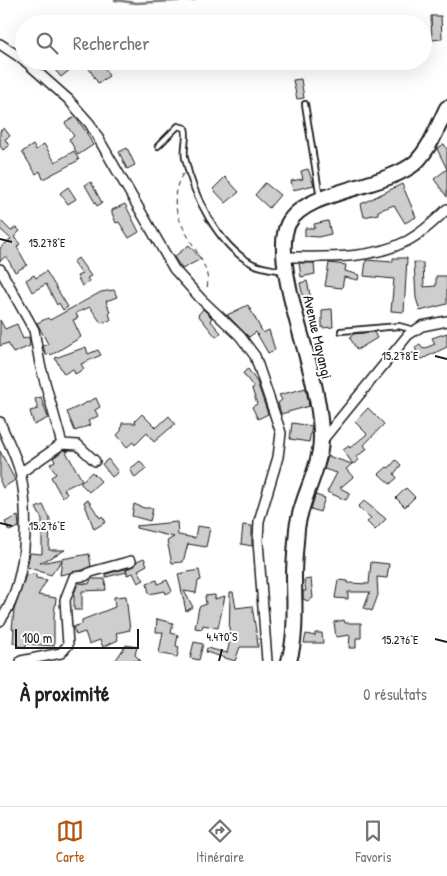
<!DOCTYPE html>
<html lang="fr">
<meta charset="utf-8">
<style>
:root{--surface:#fff;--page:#f2f2f2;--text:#222;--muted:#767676;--line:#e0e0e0;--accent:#b45309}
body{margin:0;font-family:"Patrick Hand",sans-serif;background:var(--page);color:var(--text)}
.scale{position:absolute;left:15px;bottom:12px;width:124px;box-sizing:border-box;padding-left:5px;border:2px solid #1c1c1c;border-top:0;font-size:14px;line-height:18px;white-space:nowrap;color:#1c1c1c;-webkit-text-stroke:4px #fff;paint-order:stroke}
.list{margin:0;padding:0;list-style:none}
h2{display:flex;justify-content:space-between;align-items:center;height:65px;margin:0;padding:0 20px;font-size:21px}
h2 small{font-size:16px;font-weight:400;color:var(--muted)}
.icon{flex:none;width:28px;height:28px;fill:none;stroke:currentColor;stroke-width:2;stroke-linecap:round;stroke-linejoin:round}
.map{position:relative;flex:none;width:447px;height:661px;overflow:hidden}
.search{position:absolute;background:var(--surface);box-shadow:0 5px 20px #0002;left:15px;right:15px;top:15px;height:55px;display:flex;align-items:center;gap:12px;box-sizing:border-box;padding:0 18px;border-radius:28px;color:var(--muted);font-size:19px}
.sheet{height:145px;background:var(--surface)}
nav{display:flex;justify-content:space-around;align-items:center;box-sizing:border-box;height:70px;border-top:1px solid var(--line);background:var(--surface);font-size:14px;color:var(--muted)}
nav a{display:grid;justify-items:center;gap:2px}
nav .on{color:var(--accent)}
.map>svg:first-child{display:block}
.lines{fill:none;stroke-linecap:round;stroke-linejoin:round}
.stream{stroke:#7a7a7a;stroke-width:2.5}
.building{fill:#cecece;stroke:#1c1c1c}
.lane-casing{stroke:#1c1c1c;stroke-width:8}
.street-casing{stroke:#1c1c1c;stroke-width:12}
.secondary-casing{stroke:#1c1c1c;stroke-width:18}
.path{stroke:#1c1c1c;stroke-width:1;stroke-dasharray:5 4;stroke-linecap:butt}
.lane{stroke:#fff;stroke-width:4.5}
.street{stroke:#fff;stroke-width:9}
.secondary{stroke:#fff;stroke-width:14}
.ticks{fill:none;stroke:#1c1c1c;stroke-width:2}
.labels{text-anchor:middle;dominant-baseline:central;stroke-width:4;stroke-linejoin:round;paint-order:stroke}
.street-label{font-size:15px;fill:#1c1c1c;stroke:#fff}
.ticks-label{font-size:12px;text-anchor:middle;fill:#1c1c1c;stroke:#fff;stroke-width:4;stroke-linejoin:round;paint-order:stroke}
</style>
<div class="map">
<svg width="447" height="661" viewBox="0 0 447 661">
<rect width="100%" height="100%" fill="#fff"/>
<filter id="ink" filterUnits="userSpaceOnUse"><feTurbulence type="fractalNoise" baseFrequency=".02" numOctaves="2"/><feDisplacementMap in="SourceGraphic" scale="10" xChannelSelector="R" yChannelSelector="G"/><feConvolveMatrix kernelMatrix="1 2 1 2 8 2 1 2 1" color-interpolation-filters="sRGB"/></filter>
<g filter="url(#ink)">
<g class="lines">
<!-- stream -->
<path class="stream" d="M115 0 136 3 194 0"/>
</g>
<!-- building -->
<path class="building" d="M431 16H441L442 39 432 40Z
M67 61H81L61 77 55 70Z
M97 61H116L105 69 109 76 98 83 88 67Z
M301 79 304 98 297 99 293 80Z
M75 117 85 130 93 145 78 155 69 139 74 136 65 123Z
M4 128 10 136 5 139 9 146 3 150 0 146V131Z
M44 144 55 162 74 151 79 160 43 179 40 171 36 174 22 152 33 145 36 150Z
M444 144 447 149V197L434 179 447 169 437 149Z
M127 148 135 165 127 169 119 152Z
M308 169 314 185 293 190 291 181 303 179 301 171Z
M225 177 239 192 226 203 213 189Z
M91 182 102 203 97 206 85 185Z
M265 183 280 195 269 208 255 195Z
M402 184 416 217 405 223 394 205 378 211V214L364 217 361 204Z
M68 187 76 199 68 204 60 193Z
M125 204 139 232 129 238 119 222 116 223 112 213V210Z
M0 220 11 231 16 227 20 231 14 237 20 244 17 247 27 265 15 272 6 256 0 261V248L11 239 0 229Z
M328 221 331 234 318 237 305 236V228H315L314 224Z
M189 245 201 259 182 269 174 257Z
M78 258 91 276 87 278 89 281 82 286 77 276 82 274 73 262Z
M393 258H407L404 312 391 311 394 279 364 276 366 260 393 262Z
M414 262 423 263 424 287 436 286V276H447V304L420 311 416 298Z
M299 263H314L315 274 301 277Z
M329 263 346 265 345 271 359 275 358 280 344 277 342 288 325 286Z
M46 271 68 307 63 310 59 303 57 305 46 284 32 292 26 280 34 275 36 278Z
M307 281 311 299 304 301 300 283Z
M114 290 117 297 106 301 110 312 109 313 111 320 101 323 90 307 76 313 78 318 73 320 81 337 53 354 46 355 43 346 48 344 37 323 48 318 50 320 101 292Z
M248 305 263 333 269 330 275 350 268 353 256 332 249 337 227 315Z
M203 309 212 318 210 320 221 333 216 337 198 315Z
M332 309 333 327 322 328V310Z
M0 320 5 329 17 324 23 339 29 337 30 346 13 353 8 343 0 346Z
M374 332 377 338 357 350 350 338 353 334Z
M447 333V347L420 360 415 347 420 344 423 349 435 344 432 338Z
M86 347 88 354 98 350 101 355 81 364 84 369 75 374 73 369 64 374 55 358Z
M248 369 257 382 268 414 258 419 252 407 257 404 252 389 254 388 243 373Z
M306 388 309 406 281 414 278 403 282 400 279 395Z
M41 397 48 418 34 425 30 411 38 409 35 399Z
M96 398 100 407 95 410 98 416 88 421 90 425 75 431 67 412Z
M368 408 384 424 364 445 367 449 356 457 359 460 353 464 343 450 349 446 350 448 367 434 355 422Z
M142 414 156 428 169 416 175 424 154 442 147 433 135 445 133 442 127 447 117 435 121 431 122 423H136L135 421Z
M292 423 312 426 309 442 290 439Z
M64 450 69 451 66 452 82 480 64 489 67 494 62 497 51 477 56 474 50 464 55 461 53 458Z
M0 451 15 480 3 488 0 481Z
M328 456 352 464 346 469 353 477 340 488 350 493 346 500 327 492 337 473 324 469Z
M108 459 118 472 112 477 102 464Z
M396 460 401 465 394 474 397 478 390 484 379 474 387 467 389 468Z
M140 461 146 469 135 478 130 469Z
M92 472 101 481 89 492 80 483Z
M406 488 415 497 405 507 396 498Z
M315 495 325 498 320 512 311 509Z
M88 500 100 518 102 516 106 522 94 529 84 502Z
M364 501 386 519 375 530 367 522 371 518 358 507Z
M134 504 144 508H153L150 521 132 516Z
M43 505 50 519 49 550H65L40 563 89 554 91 566 83 570 60 575 62 560 51 575 27 567 30 553 42 554V519L36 508Z
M18 516 19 527 9 531 5 522Z
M177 522 178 535 195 538 197 526 210 528 206 547 188 544 183 562 172 563 167 541 174 537 136 528V526Z
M243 525 252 526V546L241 544Z
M144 558 147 565 138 570 144 580 138 583 133 573 127 575V572L106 577V574L125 569 127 572 126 569 135 566 137 561Z
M371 562 389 564 387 578 377 577 378 595 372 611 364 608 370 592H348V599L335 598 338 580 348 581V583L369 584Z
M199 570 201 580 198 581 196 593 184 591 193 607 186 611 178 574Z
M36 574V578L47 580 38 595 56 598 54 615V646L26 644V647L17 646V643H13L14 629H12L14 610 26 575Z
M91 579H105L106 590 82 591V610H74V594L78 583 89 584Z
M311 579 313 598 308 601 303 599V591H306L304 580Z
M157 580 158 584 167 580 172 591 166 594 165 591 149 594 147 583Z
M230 592H233L236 608 252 606 257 637 258 647H240L235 661 206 652 207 648 227 653 229 645Z
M215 595V599L225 596 218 628 203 625 202 629 195 628 199 607 206 604 205 596Z
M126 596 130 630 116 633 118 640 103 647 100 640 89 644 85 632 76 635 73 627 82 624V620L115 607 114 597Z
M157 619 173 623 171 633 178 635 176 646 179 647 177 657 159 653 163 632H156Z
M344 620 345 623H361V638H356V648H349L350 635 336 637 334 622Z
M315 633H322L323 643H304L306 634 315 636Z
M194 642 203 644 199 660 190 658Z
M126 645 137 647 135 655 141 661H115Z"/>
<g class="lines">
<!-- lane casing -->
<g class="lane-casing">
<path id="lane" d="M305 104 320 198
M158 146 178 126 185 128C188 137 183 148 185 158 193 195 218 246 253 264 262 268 273 269 283 271
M341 331 399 326 414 330"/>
</g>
<!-- street casing -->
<g class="street-casing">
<path id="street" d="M0 44 24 60
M25 61 68 99 90 124 174 269 201 299 240 336 255 356 281 433 278 457 259 521 258 541 267 661
M284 257C324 257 370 260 407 241 422 233 435 221 447 209
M0 269 34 330 40 364 62 444
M0 422C6 438 16 455 20 472 30 516 27 584 0 621
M321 442 408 335 422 326 447 321
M20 473 62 444 78 445 95 461
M21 661 61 653 68 645 65 600 74 577 85 576 91 572 131 561"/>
</g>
<!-- secondary casing -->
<g class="secondary-casing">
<path id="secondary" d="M289 661C297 634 294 603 294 575 294 560 296 544 297 529 300 502 316 477 320 450 324 424 314 382 307 357 299 325 274 253 288 224 305 190 383 189 415 163 430 149 438 126 447 108"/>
</g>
<!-- path -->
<path class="path" d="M183 174C153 219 219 257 206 291"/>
<!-- lane -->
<use href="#lane" class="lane"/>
<!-- street -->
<use href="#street" class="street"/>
<!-- secondary -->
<use href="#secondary" class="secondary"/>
</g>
</g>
<!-- ticks -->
<path class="ticks" d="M0 239 12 242M435 356 447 359M0 523 12 526M435 639 447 642M219 661 222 649"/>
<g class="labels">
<!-- street labels -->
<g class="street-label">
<text transform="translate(318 337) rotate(77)">Avenue Mayangi</text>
</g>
</g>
<g class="ticks-label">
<text x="47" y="247">15.278°E</text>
<text x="400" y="360">15.278°E</text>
<text x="47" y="530">15.276°E</text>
<text x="222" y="641">4.470°S</text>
<text x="400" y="644">15.276°E</text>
</g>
</svg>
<div class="scale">100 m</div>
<div class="search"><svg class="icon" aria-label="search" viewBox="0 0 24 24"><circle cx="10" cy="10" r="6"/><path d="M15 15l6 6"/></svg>Rechercher</div>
</div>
<section class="sheet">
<h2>À proximité<small>0 résultats</small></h2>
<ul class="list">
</ul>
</section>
<nav>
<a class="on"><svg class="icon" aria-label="map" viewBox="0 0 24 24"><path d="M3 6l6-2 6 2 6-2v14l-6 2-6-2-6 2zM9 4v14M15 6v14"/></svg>Carte</a>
<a><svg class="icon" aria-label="directions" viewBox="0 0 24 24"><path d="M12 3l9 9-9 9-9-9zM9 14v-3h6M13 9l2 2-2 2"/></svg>Itinéraire</a>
<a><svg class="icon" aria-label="saved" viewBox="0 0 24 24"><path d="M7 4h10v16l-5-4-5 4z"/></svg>Favoris</a>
</nav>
